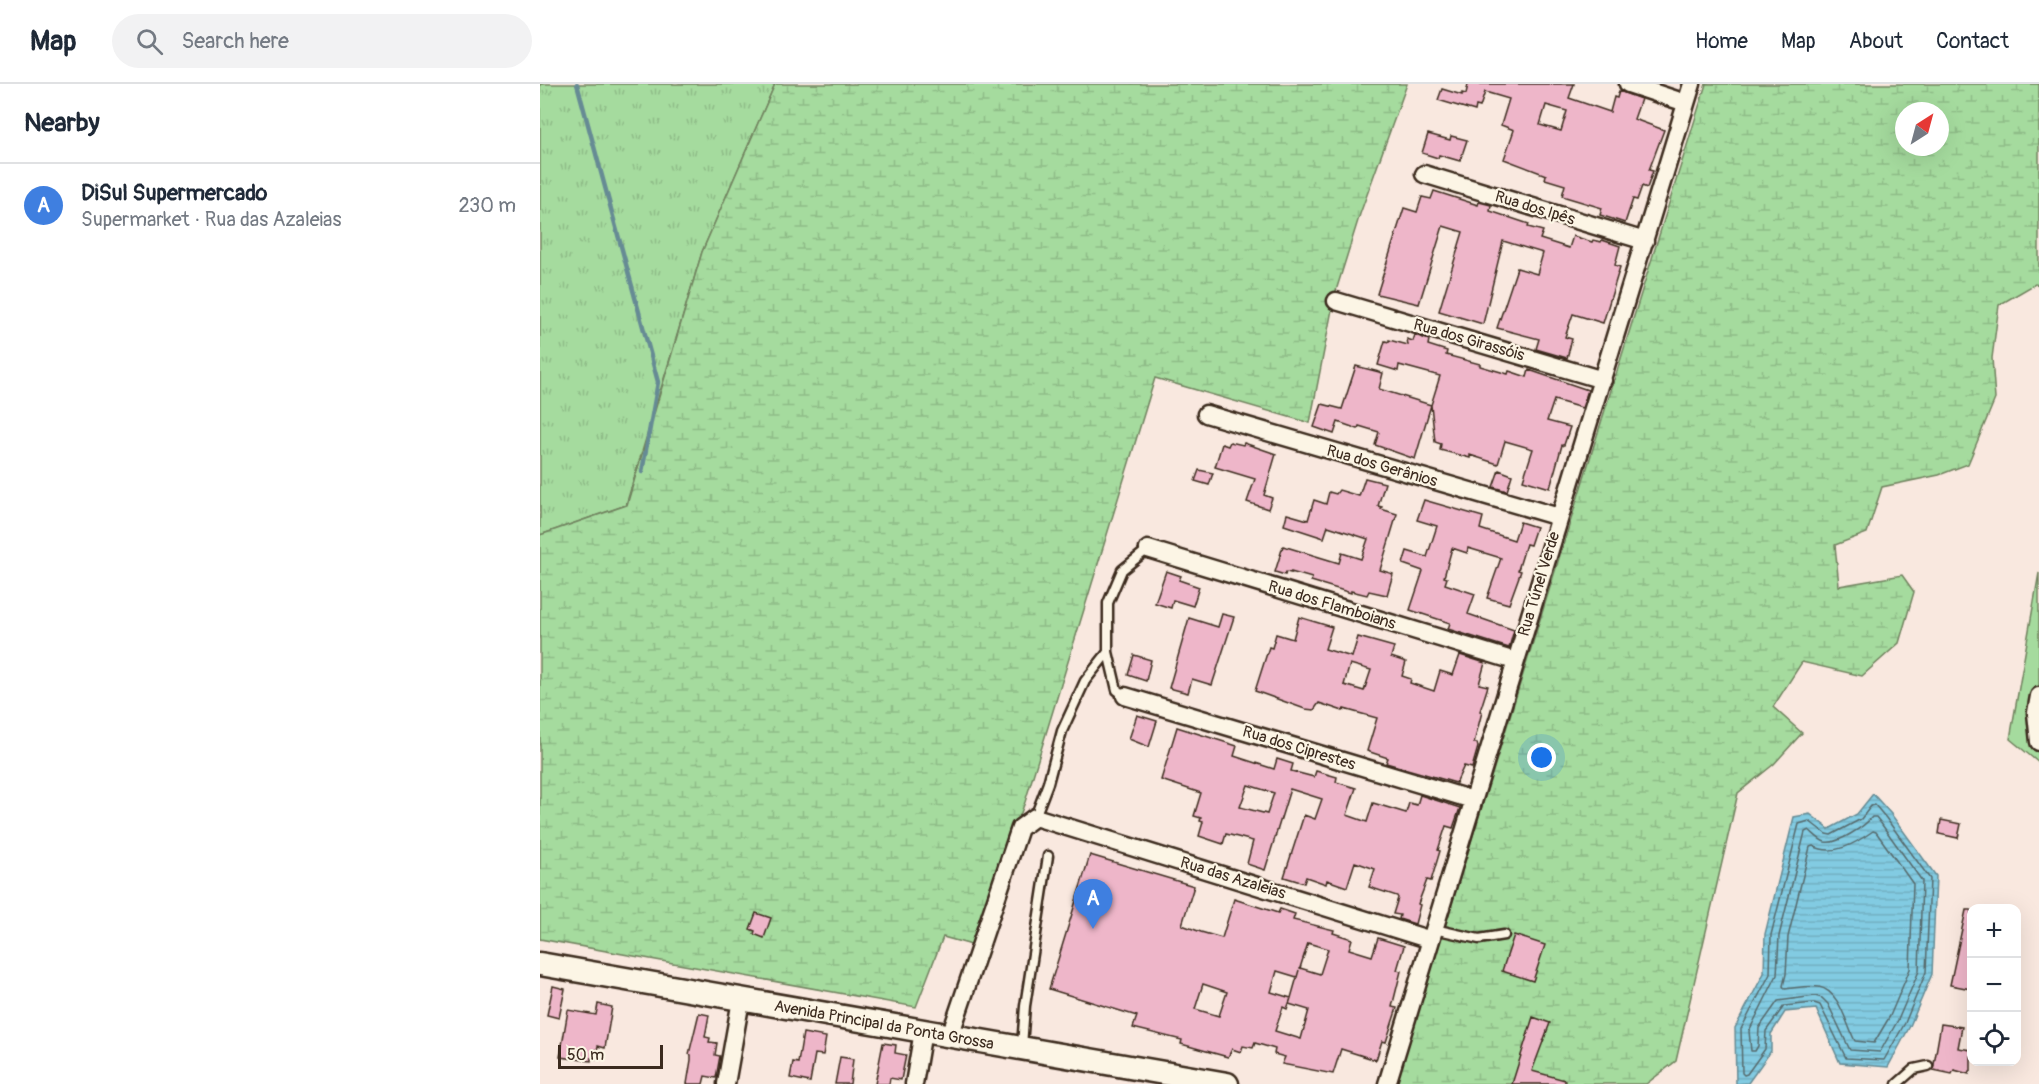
<!DOCTYPE html>
<meta charset="utf-8">
<style>
:root{--surface:#fff;--page:#f2f2f3;--text:#1f2937;--muted:#747a83;--line:#e0e1e3;--accent:#1f6fb2}
body{margin:0;font-family:Pangolin,sans-serif;background:var(--page);color:var(--text)}
.controls{position:absolute;right:18px;bottom:18px;display:grid;overflow:hidden;border-radius:12px;box-shadow:0 6px 24px #0002}
.controls button{width:54px;height:54px;display:grid;place-items:center;padding:0;border:0;border-bottom:2px solid var(--line);background:var(--surface);color:var(--text);font:30px sans-serif}
.compass{position:absolute;left:1355px;top:18px;width:54px;height:54px;border-radius:50%;background:var(--surface);box-shadow:0 6px 24px #0002;rotate:36deg}
.scale{position:absolute;left:18px;bottom:15px;width:105px;box-sizing:border-box;padding-left:6px;border:3px solid #3b2a1e;border-top:0;font-size:16px;line-height:21px;white-space:nowrap;color:#3b2a1e;-webkit-text-stroke:4px #fcf5e5;paint-order:stroke}
.you{position:absolute;left:1002px;top:674px;width:21px;height:21px;margin:-15px;border:4px solid #fff;border-radius:50%;background:#1a73e8;box-shadow:0 0 0 9px #1a73e833}
.badge{display:grid;place-items:center;width:39px;height:39px;border-radius:50%;background:var(--accent);color:#fff;font-size:20px;font-weight:700}
.pin{position:absolute;translate:-50% -50px;filter:drop-shadow(0 2px 3px #0008)}
.pin::after{content:'';position:absolute;top:32px;width:21px;height:18px;background:inherit;clip-path:polygon(0 0,100% 0,50% 100%)}
.list{margin:0;padding:0;list-style:none}
h2{display:flex;justify-content:space-between;align-items:center;height:78px;margin:0;padding:0 24px;font-size:26px}
h2 small{font-size:20px;font-weight:400;color:var(--muted)}
.list li{display:grid;grid-template-columns:39px 1fr auto;gap:18px;align-items:center;box-sizing:border-box;height:84px;padding:0 24px;border-top:2px solid var(--line)}
.list b{display:block;font-size:22px;white-space:nowrap}
.list p{margin:0;font-size:20px;white-space:nowrap;color:var(--muted)}
.list em{font-size:20px;font-style:normal;color:var(--muted)}
.icon{flex:none;width:33px;height:33px;fill:none;stroke:currentColor;stroke-width:2;stroke-linecap:round;stroke-linejoin:round}
.map{position:relative;flex:none;width:1499px;height:1000px;overflow:hidden}
header{display:flex;align-items:center;gap:36px;box-sizing:border-box;height:84px;padding:0 30px;background:var(--surface);border-bottom:2px solid var(--line)}
header strong{font-size:28px}
nav{display:flex;gap:33px;margin-inline-start:auto;font-size:21px}
.search{width:420px;height:54px;background:var(--page);display:flex;align-items:center;gap:15px;box-sizing:border-box;padding:0 21px;border-radius:33px;color:var(--muted);font-size:22px}
main{display:flex}
aside{flex:1;background:var(--surface)}
.map>svg:first-child{display:block}
.grass{fill:url(#grass-tufts);stroke:#70825e;stroke-width:1.5}
.wetland{fill:url(#wetland-marsh);stroke:#70825e;stroke-width:1.5;fill-rule:evenodd}
.green{fill:#a5db9e;stroke:#70825e;stroke-width:1.5}
.water{fill:url(#water-rules);stroke:#668b94;stroke-width:1.5}
.lines{fill:none;stroke-linecap:round;stroke-linejoin:round}
.shore{stroke:#576a6c;stroke-width:1.5}
.stream{stroke:#668b94;stroke-width:4.5}
.building{fill:#eeb6c9;stroke:#3b2a1e;stroke-width:1.5;fill-rule:evenodd}
.service-casing{stroke:#3b2a1e;stroke-width:13}
.minor-casing{stroke:#3b2a1e;stroke-width:21}
.secondary-casing{stroke:#3b2a1e;stroke-width:27}
.service{stroke:#fcf5e5;stroke-width:8}
.minor{stroke:#fcf5e5;stroke-width:16}
.secondary{stroke:#fcf5e5;stroke-width:22}
.labels{text-anchor:middle;dominant-baseline:central;stroke-width:4.5;stroke-linejoin:round;paint-order:stroke}
.street-label{font-size:16px;fill:#3b2a1e;stroke:#fcf5e5}
</style>
<header>
<strong>Map</strong>
<div class="search"><svg class="icon" aria-label="search" viewBox="0 0 24 24"><circle cx="10" cy="10" r="6"/><path d="M15 15l6 6"/></svg>Search here</div>
<nav><a>Home</a><a>Map</a><a>About</a><a>Contact</a></nav>
</header>
<main>
<aside>
<h2>Nearby<small></small></h2>
<ul class="list">
<li><span class="badge" style="background:#3f7fe0">A</span><div><b>DiSul Supermercado</b><p>Supermarket · Rua das Azaleias</p></div><em>230 m</em></li>
</ul>
</aside>
<div class="map">
<svg width="1499" height="1000" viewBox="0 0 1499 1000">
<defs>
<pattern id="grass-tufts" width="24" height="20" patternUnits="userSpaceOnUse" patternTransform="scale(1.5)"><rect width="24" height="20" fill="#a5db9e"/><path d="M3 7l-1-3M5 7V3M7 7l1-3M15 17l-1-3M17 17v-4M19 17l1-3" fill="none" stroke="#8fbc88"/></pattern>
<pattern id="wetland-marsh" width="20" height="14" patternUnits="userSpaceOnUse" patternTransform="scale(1.5)"><rect width="20" height="14" fill="#a5db9e"/><path d="M1 5h8M5 5V1M11 12h8M15 12V8" fill="none" stroke="#8fbc88"/></pattern>
<pattern id="water-rules" width="6" height="5" patternUnits="userSpaceOnUse" patternTransform="scale(1.5)"><rect width="6" height="5" fill="#82cbe2"/><path d="M0 2.5h6" fill="none" stroke="#71aec1"/></pattern>
</defs>
<rect width="100%" height="100%" fill="#f9e8df"/>
<filter id="ink" filterUnits="userSpaceOnUse"><feTurbulence type="fractalNoise" baseFrequency=".0167" numOctaves="2"/><feDisplacementMap in="SourceGraphic" scale="12" xChannelSelector="R" yChannelSelector="G"/><feConvolveMatrix kernelMatrix="1 2 1 2 8 2 1 2 1" color-interpolation-filters="sRGB"/></filter>
<g filter="url(#ink)">
<!-- grass -->
<path class="grass" d="M0 0H235L162 168 86 421 0 451Z"/>
<!-- wetland -->
<path class="wetland" d="M235 0H867L820 130 795 210 770 339 615 294 485 718 432 861 403 853 376 923 0 855V451L87 421 162 168Z
M1166 0H1499V201L1495 200 1459 221 1452 274 1455 315 1428 380 1399 391 1342 403 1327 449 1295 461 1299 502 1362 491 1374 508 1359 559 1322 592 1262 578 1233 623 1262 649 1234 680 1198 709 1136 977 1106 1000H856ZM1364 27H1400V63H1364Z"/>
<!-- green -->
<path class="green" d="M1499 489V679L1470 655Z"/>
<!-- water -->
<path class="water" d="M1333 710 1351 730 1396 792 1392 890 1370 942 1348 983 1300 979 1276 925 1245 928 1231 950V967L1208 999 1196 1000 1195 944 1224 889 1225 850 1254 733 1270 730 1289 745 1317 730Z"/>
<g class="lines">
<!-- shore -->
<path class="shore" d="M1335 721 1346 734 1390 795 1386 888 1365 939 1344 976 1306 974 1280 921 1274 919 1244 922 1226 947 1225 965 1207 990 1204 991 1202 989 1201 945 1230 890 1231 851 1259 740 1269 737 1286 750 1291 751 1321 735 1331 722Z
M1332 733H1336L1340 738 1382 797 1379 887 1358 936 1340 968 1310 966 1288 920 1282 914 1275 912 1238 917 1219 944 1218 962 1215 967H1211L1209 947 1237 891 1239 852 1265 748 1269 746C1274 750 1279 756 1285 758 1297 761 1325 742 1332 733Z
M1333 747 1336 748 1373 800 1370 885 1350 932 1334 959 1315 957C1306 940 1300 907 1279 903 1268 901 1256 904 1245 905L1243 902 1246 890 1248 853 1270 763 1273 762C1294 773 1316 759 1333 747Z"/>
<!-- stream -->
<path class="stream" d="M37 0 118 298 102 388"/>
</g>
<!-- building -->
<path class="building" d="M928 0H1034L1029 14 1070 28 1074 13 1077 14 1079 7 1101 15 1094 35 1124 46 1109 86 1113 87 1107 104 1102 102 1097 116 1093 115 1085 139 1060 131 1062 124 1022 112 1025 101 1005 95 1006 91 964 75 974 46 961 41 969 15 945 8 940 23 936 22 935 27 898 16 902 5 922 11V9L926 10ZM1006 21 1027 27 1021 47 1000 41Z
M888 50 910 56 911 52 927 56 920 77 899 71 898 74 882 69Z
M894 107 938 121 939 118 951 121 950 127 989 140 988 143 1003 147 1000 155 1029 164 1033 152 1052 158 1053 156 1061 158 1062 156 1080 162 1075 181 1080 183 1063 239 1033 230 1025 253 1032 255 1027 274 996 265 999 255 957 244 977 184 997 190 1003 169 963 157 943 240 899 227 923 148 903 142 879 220 837 210 864 124 877 128 882 113 891 115Z
M875 251 889 256 888 261 907 267 906 271 940 280V282L968 290 969 287 987 293 989 286 1048 306 1042 324 1014 316 1007 337 1030 343 1024 361H1022L1010 404 983 396 993 365 965 357 958 380 930 371V374L900 366 901 360 895 358 891 321 900 292 859 281 858 287 838 281 845 257 849 258V256L868 261 867 255 873 257Z
M816 282 843 289 839 305 891 321 875 375 835 361 839 348 819 342 818 345 798 338 794 350 774 343 782 320 802 325Z
M690 358 703 361 704 359 736 370 724 411 732 414 728 425 707 418 715 395 675 383 682 360 688 362Z
M659 386 673 389 669 401 655 397Z
M959 386 972 391 967 407 953 403Z
M825 394 845 399 838 422 842 423 841 425 857 430 840 486 853 490 847 511 829 507 827 511 811 507V509L771 497 772 494 751 488V489L746 488 745 491 735 488 743 462 799 479 802 469 821 475 828 455 788 442 784 454 744 441 747 430 768 436 774 416 786 420 789 408 796 410 799 406 819 412Z
M884 416 943 433 940 445 974 456 980 438 996 443 990 461 986 460 978 486 981 487 969 520 947 514 961 474 928 464 927 469 912 464 904 493 907 494 905 500 935 510 928 530 974 546 969 564 908 545 910 539 870 526 883 487 863 480 867 467 887 473 897 442 877 436Z
M626 487 641 492 639 496 659 503 653 522 633 516 631 524 615 519Z
M682 530 694 533 672 601 652 595 648 609 629 604 649 534 678 543Z
M759 533 792 543 785 565 812 573 818 553 854 563 851 573 866 578 862 592 871 595 870 599 894 607 900 587 913 591 920 571 945 579 939 600 948 602 940 627 942 628 934 659H937L938 663 932 684 924 682 916 699 846 679 848 674 827 667 837 634 804 625 803 627 779 619 774 626 765 625 715 607 729 563 732 564 736 550 753 555ZM810 580 831 586 824 607 804 601Z
M594 571 611 576 606 597 588 591Z
M597 631 617 637 609 663 589 655Z
M637 643 697 662 694 672 734 685 737 675 753 680 751 687 774 693 776 687 797 693 796 698 816 704 807 731 827 738 833 719 866 729 869 719 877 721 880 711 920 724 913 744 906 742 898 766 900 767 891 797 887 796 878 820 880 821 875 840 859 835 860 831 853 830 858 814 857 812 829 803 835 785 815 778 807 803 787 796 786 800 766 793 764 799 744 793 764 731 775 735 782 715 750 705 725 786 707 780 713 757 686 750 683 760 659 752 663 738 660 737 661 734 654 732 661 709 621 696ZM708 701 734 709 727 730 700 723Z
M1401 736 1421 740 1418 754 1399 750Z
M550 771 654 802 642 841 661 848 682 854 694 815 738 829 740 825 755 830 753 836 794 846 793 849 812 855 809 865 832 872 838 854 864 862 857 886 861 887 852 923 857 924 846 958 842 957 836 976 801 965 793 990 742 980 745 973 734 970 735 965 715 959 713 964 703 962 701 968 692 965 688 973 641 960 642 956 593 944 597 932 509 905ZM768 859 788 865 780 890 760 884ZM759 886 751 914 731 908 737 887 757 893ZM663 900 687 908 679 932 655 925ZM751 914 749 920 769 926 761 955 735 947 743 923 747 925Z
M1426 826H1431V905L1410 901Z
M216 829 231 834 224 854 214 850 215 847 210 845Z
M974 851 1005 861 993 897 962 887Z
M13 902 25 905 19 934 7 931Z
M58 920 72 923 65 964 58 962 55 975 51 974V977L20 973 28 926 56 931Z
M159 929 169 931 165 953 170 954 169 958 177 959 175 971 180 972 176 994 165 992 163 1000H147L151 976V971L149 970Z
M993 933 1010 939 992 987 1025 996V1000H972Z
M1401 940 1422 943 1418 964 1431 966V987H1429V990L1414 986 1412 990 1393 986Z
M263 949 286 953 283 971 275 970 270 998 250 994 253 978 258 979Z
M343 959 356 961 355 969 366 971 361 996 350 994 349 1000H335Z
M300 973 313 975 310 1000H295Z"/>
<g class="lines">
<!-- service casing -->
<g class="service-casing">
<path id="service" d="M585 612 577 606 568 568V519L582 486 608 465
M495 733 508 699 522 647 545 597 568 568
M894 845 939 855 964 851
M482 962 485 922 508 772
M1357 1000 1374 985 1388 982"/>
</g>
<!-- minor casing -->
<g class="minor-casing">
<path id="minor" d="M1088 0 1146 19
M884 90 1105 157
M796 217 1063 296
M666 330 1019 433
M608 465 975 577
M585 612 933 716
M1499 612 1496 629 1499 658
M410 952 480 744 495 733 891 856
M186 1000 201 916
M374 1000 383 947
M847 1000 1152 0"/>
</g>
<!-- secondary casing -->
<g class="secondary-casing">
<path id="secondary" d="M0 880 687 1000"/>
</g>
<!-- service -->
<use href="#service" class="service"/>
<!-- minor -->
<use href="#minor" class="minor"/>
<!-- secondary -->
<use href="#secondary" class="secondary"/>
</g>
</g>
<g class="labels">
<!-- street labels -->
<g class="street-label">
<text transform="translate(995 124) rotate(17)">Rua dos Ipês</text>
<text transform="translate(929 256) rotate(16)">Rua dos Girassóis</text>
<text transform="translate(842 382) rotate(16)">Rua dos Gerânios</text>
<text transform="translate(999 500) rotate(-73)">Rua Túnel Verde</text>
<text transform="translate(792 521) rotate(17)">Rua dos Flamboians</text>
<text transform="translate(759 664) rotate(17)">Rua dos Ciprestes</text>
<text transform="translate(693 794) rotate(17)">Rua das Azaleias</text>
<text transform="translate(344 941) rotate(10)">Avenida Principal da Ponta Grossa</text>
</g>
</g>
</svg>
<div class="controls">
<button>+</button>
<button>−</button>
<button><svg class="icon" aria-label="locate" viewBox="0 0 24 24"><circle cx="12" cy="12" r="6"/><path d="M12 2v4M12 18v4M2 12h4M18 12h4"/></svg></button>
</div>
<svg class="compass" viewBox="-18 -18 36 36"><path d="M0-13l5 13h-10z" fill="#e53935"/><path d="M0 13l5-13h-10z" fill="#747a83"/></svg>
<div class="scale">50 m</div>
<div class="you"></div>
<div class="pin badge" style="left:553px;top:845px;background:#3f7fe0">A</div>
</div>
</main>
